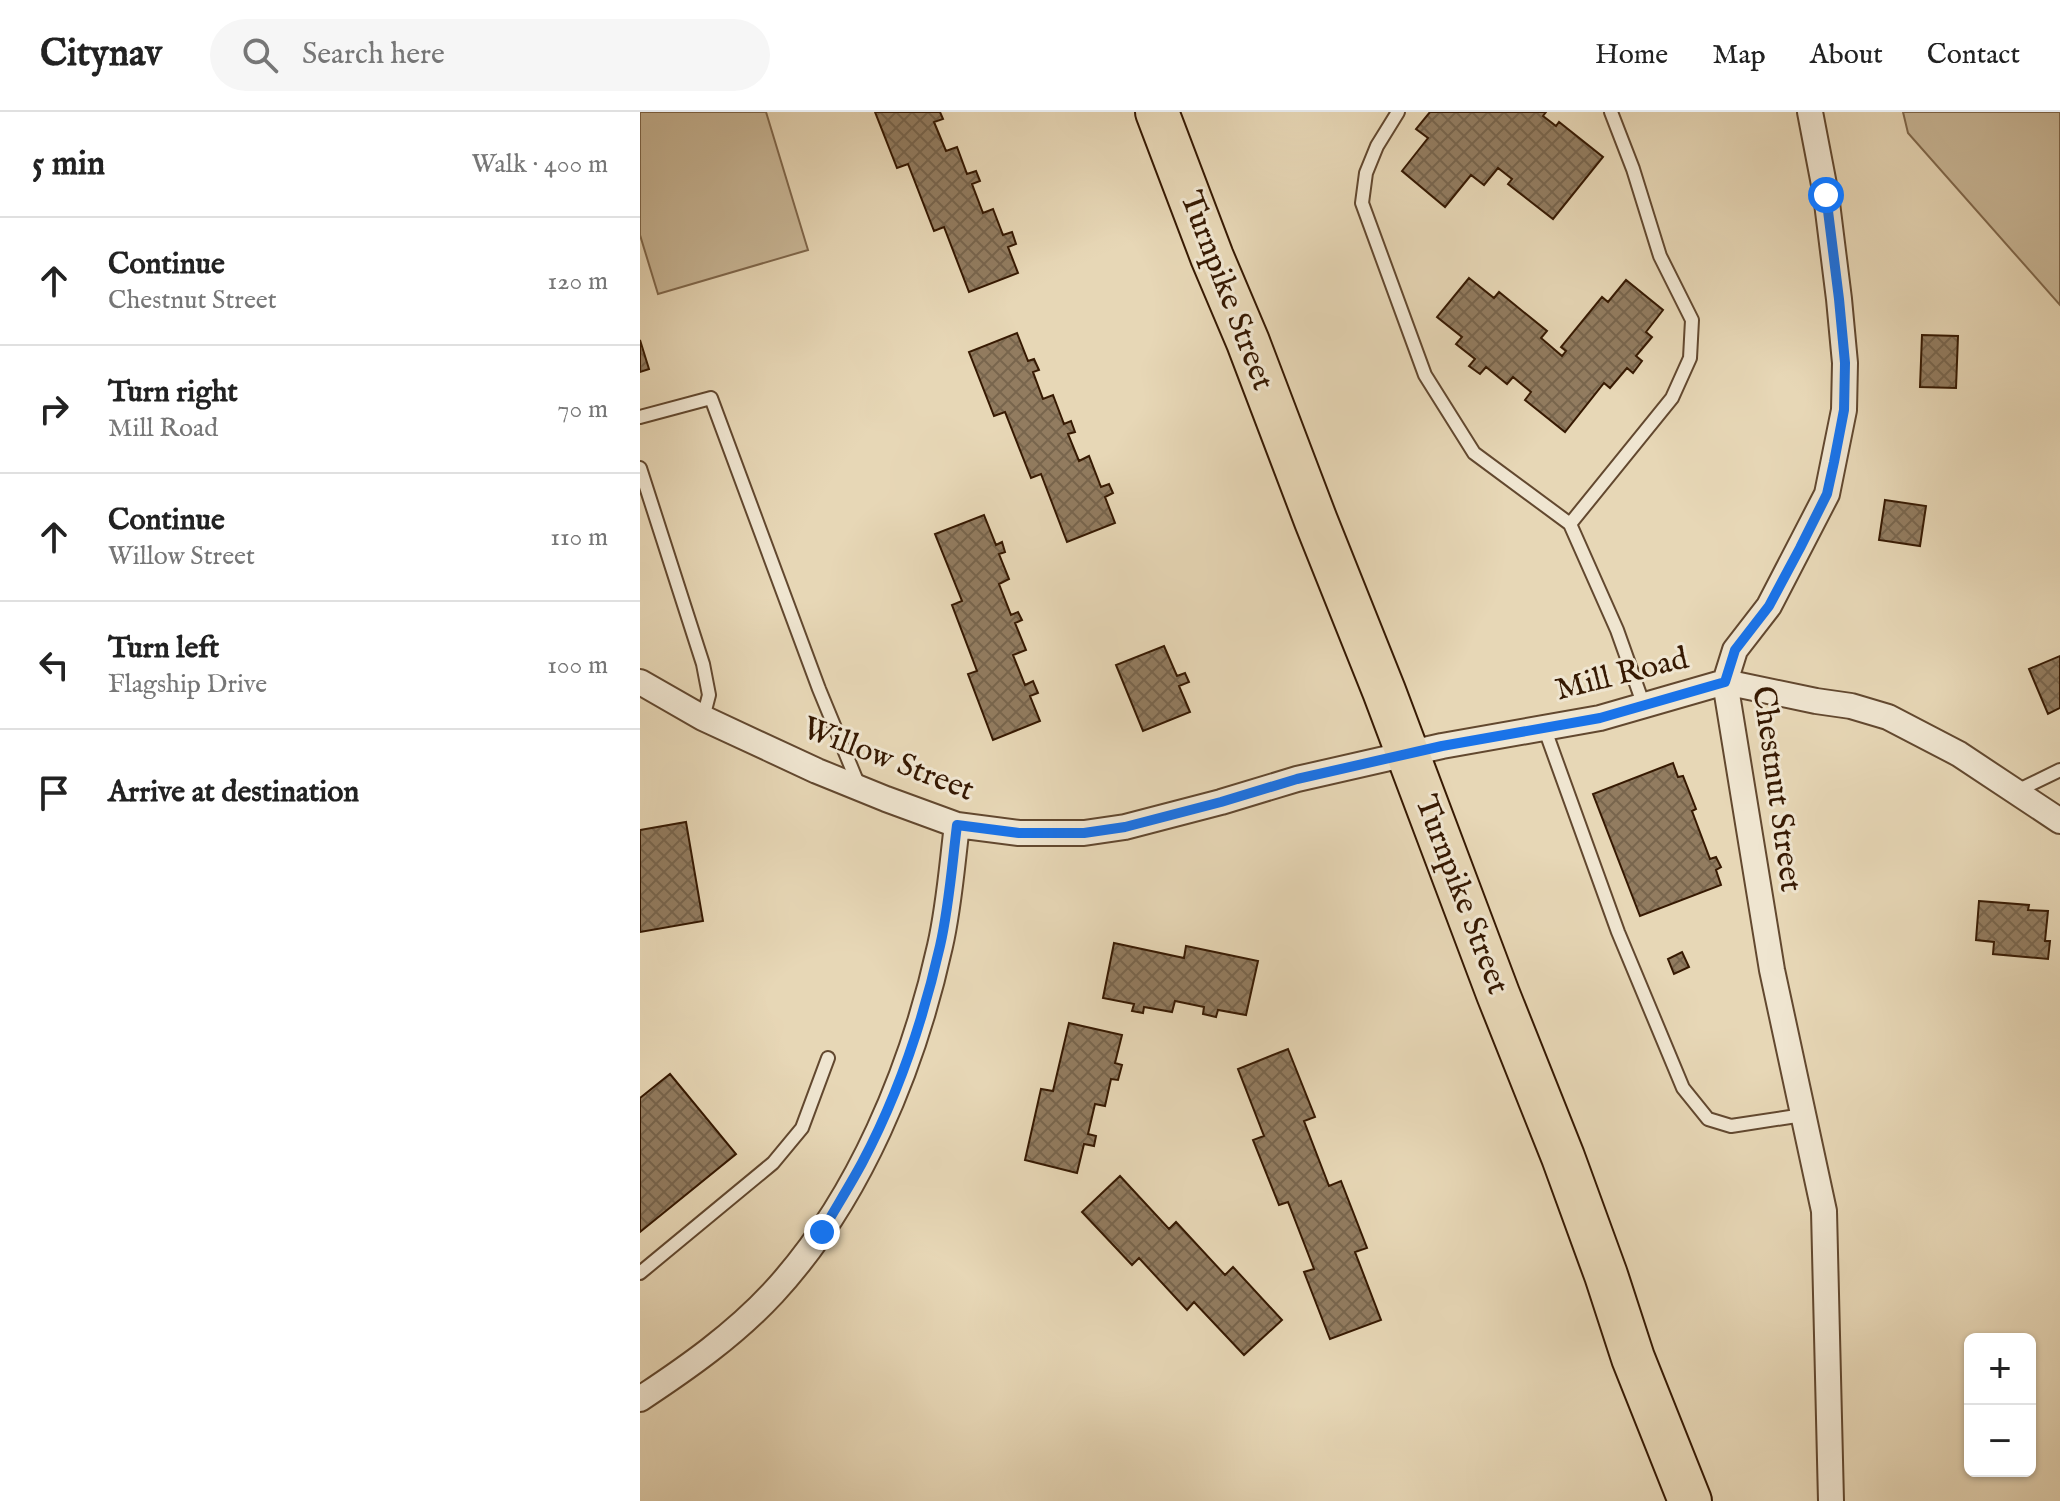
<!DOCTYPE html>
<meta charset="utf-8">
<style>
:root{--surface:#fff;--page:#f6f6f6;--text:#222;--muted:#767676;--line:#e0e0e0}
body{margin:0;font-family:"IM FELL English",serif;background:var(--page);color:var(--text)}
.controls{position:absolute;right:24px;bottom:24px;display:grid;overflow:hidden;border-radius:12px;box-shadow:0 2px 6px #0004}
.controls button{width:72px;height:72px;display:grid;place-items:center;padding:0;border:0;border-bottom:2px solid var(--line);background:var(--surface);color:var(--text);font:40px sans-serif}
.stop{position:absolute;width:24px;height:24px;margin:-18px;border:6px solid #1a73e8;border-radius:50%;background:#fff}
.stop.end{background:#1a73e8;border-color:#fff;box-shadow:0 2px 8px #0008}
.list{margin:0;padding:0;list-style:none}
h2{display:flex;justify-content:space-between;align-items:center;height:104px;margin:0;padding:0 32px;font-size:34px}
h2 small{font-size:26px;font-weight:400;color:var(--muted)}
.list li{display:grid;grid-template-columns:52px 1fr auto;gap:24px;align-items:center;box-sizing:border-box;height:128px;padding:0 32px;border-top:2px solid var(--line)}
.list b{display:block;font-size:30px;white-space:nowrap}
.list p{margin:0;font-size:26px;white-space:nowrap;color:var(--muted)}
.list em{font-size:26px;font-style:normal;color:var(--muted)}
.icon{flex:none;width:44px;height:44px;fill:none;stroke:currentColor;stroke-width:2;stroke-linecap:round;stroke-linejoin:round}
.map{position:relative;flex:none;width:1420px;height:1389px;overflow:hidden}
header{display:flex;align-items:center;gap:48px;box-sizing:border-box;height:112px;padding:0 40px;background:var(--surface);border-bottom:2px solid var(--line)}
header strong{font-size:38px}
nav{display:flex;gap:44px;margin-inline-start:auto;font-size:28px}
.search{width:560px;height:72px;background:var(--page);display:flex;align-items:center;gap:20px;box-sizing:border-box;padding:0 28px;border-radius:44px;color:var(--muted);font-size:30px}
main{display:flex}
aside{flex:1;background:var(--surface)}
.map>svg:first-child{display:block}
.green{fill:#c9b797;stroke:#80684c;stroke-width:2}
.building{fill:url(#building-cross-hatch);stroke:#361902;stroke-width:2}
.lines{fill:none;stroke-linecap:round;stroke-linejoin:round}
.service-casing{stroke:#62482f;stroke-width:16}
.minor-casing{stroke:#62482f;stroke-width:28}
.trunk-casing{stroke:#361902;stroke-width:46}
.service{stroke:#efe5d0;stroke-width:12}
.minor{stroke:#efe5d0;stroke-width:24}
.trunk{stroke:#e7d7b6;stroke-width:42}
.route{stroke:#1a73e8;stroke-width:10}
.labels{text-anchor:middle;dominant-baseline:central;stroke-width:6;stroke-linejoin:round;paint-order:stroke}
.street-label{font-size:32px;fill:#361902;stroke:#efe5d0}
</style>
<header>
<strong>Citynav</strong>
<div class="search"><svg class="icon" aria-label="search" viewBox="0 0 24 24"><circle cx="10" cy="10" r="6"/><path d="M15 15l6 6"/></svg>Search here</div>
<nav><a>Home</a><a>Map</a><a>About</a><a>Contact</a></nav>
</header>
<main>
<aside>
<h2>5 min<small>Walk · 400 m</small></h2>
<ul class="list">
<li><svg class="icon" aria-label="ahead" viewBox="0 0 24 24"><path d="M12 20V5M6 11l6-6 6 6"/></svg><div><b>Continue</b><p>Chestnut Street</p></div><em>120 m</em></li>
<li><svg class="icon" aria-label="right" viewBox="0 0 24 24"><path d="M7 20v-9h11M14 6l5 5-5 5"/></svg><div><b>Turn right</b><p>Mill Road</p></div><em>70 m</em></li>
<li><svg class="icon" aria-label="ahead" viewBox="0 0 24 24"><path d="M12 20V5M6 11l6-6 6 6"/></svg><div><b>Continue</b><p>Willow Street</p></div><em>110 m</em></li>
<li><svg class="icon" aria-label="left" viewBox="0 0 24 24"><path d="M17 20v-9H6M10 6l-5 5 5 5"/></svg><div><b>Turn left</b><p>Flagship Drive</p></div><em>100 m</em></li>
<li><svg class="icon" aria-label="arrive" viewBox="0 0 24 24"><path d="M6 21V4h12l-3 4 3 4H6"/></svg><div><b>Arrive at destination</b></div></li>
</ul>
</aside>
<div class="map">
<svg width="1420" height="1389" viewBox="0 0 1420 1389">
<defs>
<pattern id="building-cross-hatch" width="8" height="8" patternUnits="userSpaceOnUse" patternTransform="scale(2)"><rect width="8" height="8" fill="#927c60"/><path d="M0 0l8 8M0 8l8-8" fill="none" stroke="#78654d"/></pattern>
</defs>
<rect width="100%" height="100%" fill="#e7d7b6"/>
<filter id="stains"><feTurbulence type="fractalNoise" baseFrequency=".0025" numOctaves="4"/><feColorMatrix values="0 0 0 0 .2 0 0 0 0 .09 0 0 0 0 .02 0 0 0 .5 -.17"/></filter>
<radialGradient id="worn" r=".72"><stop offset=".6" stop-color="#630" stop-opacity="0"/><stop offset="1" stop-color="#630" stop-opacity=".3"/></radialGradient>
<!-- green -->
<path class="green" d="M0 0H126L168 138 18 182 0 123Z
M1263 0H1420V193L1268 21Z"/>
<!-- building -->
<path class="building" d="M235 0H300L303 7 294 10 306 39 317 35 327 62 336 59 340 69 332 72 343 101 353 97 363 123 372 120 376 132 368 135 378 161 329 180 304 115 294 119 268 52 257 56Z
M790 0H906L903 4 916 14 919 10 963 45 913 107 868 72 872 67 858 56 844 73 831 63 805 95 762 59 788 26 776 17Z
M829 166 854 186 859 180 907 219 901 226 922 244 926 239 921 235 962 185 968 190 986 168 1023 198 1006 220 1012 225 996 244 1002 249 993 261 987 256 970 276 964 271 925 320 885 288 891 280 873 265 867 272 846 255 840 262 829 254 835 247 816 232 822 225 797 205Z
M377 221 388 249 394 247 399 258 393 260 403 287 413 283 424 312 431 309 435 320 428 322 439 349 449 344 461 375 469 372 473 381 465 385 475 411 427 430 401 362 391 366 365 300 354 304 329 240Z
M1282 223 1318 224 1316 276 1280 275Z
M0 228 9 257 0 260Z
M1245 388 1286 394 1280 434 1239 428Z
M344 403 356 433 362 430 365 440 359 442 369 467 359 472 371 503 378 500 382 508 375 511 386 538 373 543 385 573 393 569 398 581 390 584 400 609 353 628 328 562 337 559 312 493 322 489 295 422Z
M524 534 537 564 545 561 549 570 539 574 550 600 503 619 476 553Z
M1420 544V596L1408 602 1389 557Z
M1033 651 1038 665 1043 664 1056 697 1052 699 1070 747 1076 745 1081 755 1076 758 1081 773 1000 804 953 682Z
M46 710 63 809 0 820V718Z
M1339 789 1389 793 1388 798 1408 799 1405 829H1410L1408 847 1353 842 1354 830 1336 828Z
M474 831 544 846 546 834 618 849 606 903 578 898 576 905 563 902 564 895 535 889 532 900 504 895 503 901 492 899 494 892 463 886Z
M1042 840 1049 855 1034 862 1028 847Z
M429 911 482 923 475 951 482 953 478 968 471 967 465 994 455 992 448 1022 456 1024 454 1034 444 1032 437 1061 385 1048 401 977 413 979Z
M648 937 675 1005 664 1009 689 1074 701 1069 727 1136 715 1140 741 1208 690 1227 664 1160 674 1157 648 1090 639 1093 613 1028 624 1024 598 957Z
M30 962 96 1042 0 1120V986Z
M480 1064 529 1117 536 1110 585 1163 593 1155 642 1208 604 1243 554 1190 547 1198 499 1146 492 1153 442 1100Z"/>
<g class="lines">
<!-- service casing -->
<g class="service-casing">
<path id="service" d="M758 0 737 34 726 61 722 91 785 263 834 341 930 412 977 518 1004 594
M0 305 71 286 179 577 219 674
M0 356 63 552 69 583 63 606
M930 412 1032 286 1050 246 1052 208 1020 144 993 57 971 0
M904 615 978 820 1043 976 1068 1007 1091 1014 1163 1003
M1377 679 1420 658
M0 1161 133 1051 162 1016 188 946"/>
</g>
<!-- minor casing -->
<g class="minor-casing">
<path id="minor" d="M1170 0 1186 83 1199 187 1205 251 1204 298 1187 382 1129 494 1095 538 1085 570 1132 858 1184 1099 1191 1389
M0 570 63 606 177 659 246 687 317 713 379 721H444L485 715 581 690 657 667 802 634 960 606 1085 570 1176 589 1211 594 1248 605 1319 642 1420 709
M0 1287C47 1256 94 1223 133 1181 219 1088 273 956 300 834 309 795 312 753 317 713"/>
</g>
<!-- trunk casing -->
<g class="trunk-casing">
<path id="trunk" d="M517 0 572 145 608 230 676 409 744 579 858 882 923 1045 966 1163 993 1246 1050 1389"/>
</g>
<!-- service -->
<use href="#service" class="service"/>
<!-- minor -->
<use href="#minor" class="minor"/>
<!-- trunk -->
<use href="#trunk" class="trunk"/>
</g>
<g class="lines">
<!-- route -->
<path class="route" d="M182 1120C195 1097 209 1075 222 1051 258 983 283 909 300 834 309 795 312 753 317 713L379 721H444L485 715 581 690 657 667 802 634 960 606 1085 570 1095 538 1129 494 1160 436 1187 382 1194 350 1204 298 1205 251 1199 187 1186 83"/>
</g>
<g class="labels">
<!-- street labels -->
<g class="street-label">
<text transform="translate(586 179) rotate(69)">Turnpike Street</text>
<text transform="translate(982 563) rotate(-14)">Mill Road</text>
<text transform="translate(248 648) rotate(21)">Willow Street</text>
<text transform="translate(1136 677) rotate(82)">Chestnut Street</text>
<text transform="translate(821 783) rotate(69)">Turnpike Street</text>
</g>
</g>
<rect width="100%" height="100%" filter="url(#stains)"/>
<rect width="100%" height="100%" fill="url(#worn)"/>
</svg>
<div class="controls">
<button>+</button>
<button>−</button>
</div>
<div class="stop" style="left:1186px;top:83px"></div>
<div class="stop end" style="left:182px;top:1120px"></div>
</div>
</main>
